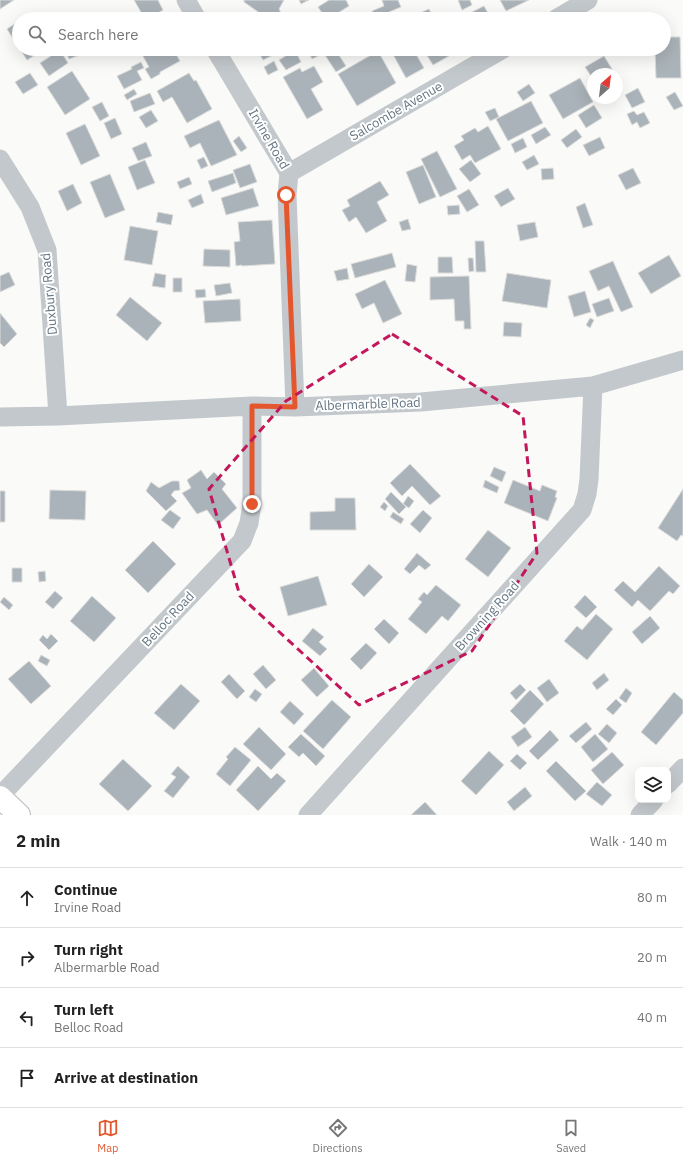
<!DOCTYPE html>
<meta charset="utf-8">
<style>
:root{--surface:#fff;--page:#f6f6f6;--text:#222;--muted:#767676;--line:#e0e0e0;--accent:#e4572e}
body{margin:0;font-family:"IBM Plex Sans",sans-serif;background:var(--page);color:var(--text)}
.controls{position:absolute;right:12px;bottom:12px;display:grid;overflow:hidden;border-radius:8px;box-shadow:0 4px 16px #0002}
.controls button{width:36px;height:36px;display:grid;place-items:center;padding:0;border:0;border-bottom:1px solid var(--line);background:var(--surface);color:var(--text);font:20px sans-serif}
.compass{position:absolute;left:587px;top:68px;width:36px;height:36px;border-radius:50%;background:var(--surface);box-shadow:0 4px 16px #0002;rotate:28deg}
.stop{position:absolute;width:12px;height:12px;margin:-9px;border:3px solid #e4572e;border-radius:50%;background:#fff}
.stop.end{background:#e4572e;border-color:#fff;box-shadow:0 1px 4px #0008}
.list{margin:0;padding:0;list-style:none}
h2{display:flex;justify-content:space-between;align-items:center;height:52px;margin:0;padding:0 16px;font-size:17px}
h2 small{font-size:13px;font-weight:400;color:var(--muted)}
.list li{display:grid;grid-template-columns:26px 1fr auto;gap:12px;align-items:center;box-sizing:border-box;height:60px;padding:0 16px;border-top:1px solid var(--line)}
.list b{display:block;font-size:15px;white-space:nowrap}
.list p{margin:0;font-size:13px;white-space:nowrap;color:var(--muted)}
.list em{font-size:13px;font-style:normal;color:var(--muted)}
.icon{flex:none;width:22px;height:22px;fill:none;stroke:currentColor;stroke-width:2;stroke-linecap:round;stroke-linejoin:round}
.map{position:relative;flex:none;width:683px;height:815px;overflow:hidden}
.search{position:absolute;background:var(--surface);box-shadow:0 4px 16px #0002;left:12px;right:12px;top:12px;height:44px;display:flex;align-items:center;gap:10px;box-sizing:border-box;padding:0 14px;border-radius:22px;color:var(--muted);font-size:15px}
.sheet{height:292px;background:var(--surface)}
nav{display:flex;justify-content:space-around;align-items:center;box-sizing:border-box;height:56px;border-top:1px solid var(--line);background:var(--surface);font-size:11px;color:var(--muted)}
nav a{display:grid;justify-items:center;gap:2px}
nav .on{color:var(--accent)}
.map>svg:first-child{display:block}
.building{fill:#aab3b9;stroke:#dcdcda}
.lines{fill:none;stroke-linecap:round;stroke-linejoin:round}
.major-casing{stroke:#b5babe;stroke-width:24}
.minor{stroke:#c3c8cc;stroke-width:19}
.major{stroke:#fff;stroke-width:22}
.route{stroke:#e4572e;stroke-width:5}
.marked{fill:none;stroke:#c2185b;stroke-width:3;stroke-dasharray:8 5;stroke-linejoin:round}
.labels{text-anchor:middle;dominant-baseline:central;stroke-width:4;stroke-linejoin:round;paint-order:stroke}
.street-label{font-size:13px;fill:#657683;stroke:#fff}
</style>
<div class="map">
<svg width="683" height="815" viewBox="0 0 683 815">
<rect width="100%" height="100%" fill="#fafaf8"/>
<!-- building -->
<path class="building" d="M0 0H14L0 9Z
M134 0H158L163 10 147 19H145Z
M244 0H284L279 9 284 19H263L261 14 244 2Z
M299 0H309L301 4Z
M329 0H346L349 6 328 19H326L318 7Z
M382 0H398L401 7 389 12 392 19H375L372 11 384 6Z
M458 0H470L472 5 462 10Z
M500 0H529L506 11Z
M484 6 491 19H458Z
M429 9 433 17 430 19H426L422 12Z
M19 21V48L7 29Z
M664 37H680L681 78H656L655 49H664Z
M20 49H45L27 60Z
M72 49H79L82 54 69 59 66 52Z
M139 49H173L180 61 160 72V74L151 79 145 69 149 67Z
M257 49H282L283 50 263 60Z
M307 49H317L320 55 312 59Z
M327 49H335L346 66 336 72 323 52Z
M390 49H413L424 68 406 78Z
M423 49H444L449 56 433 65Z
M60 50 68 63 49 76 40 63Z
M295 50 301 62 286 70 279 60Z
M378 51 396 83 357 106 338 74Z
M604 56 615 74H593V79L585 67Z
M274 61 278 70 268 75 264 67Z
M141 62 144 68 137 71 142 80 124 89 117 76 132 69 131 67Z
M314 66 323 82 311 89 323 110 307 119 283 77 300 68 302 72Z
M72 71 90 99 65 115 47 87Z
M30 73 38 85 23 94 15 82Z
M189 73 194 81 196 80 212 109 187 123 172 97 163 102 157 91Z
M617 77 622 85 617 89Z
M580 78 593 102 563 119 549 95Z
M529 84 535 93 523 101 517 92Z
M638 88 645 102 632 108 625 95Z
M134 89 137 94 127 100 124 95Z
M675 92 683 106 674 110 666 97Z
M150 93 155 104 134 112 130 101Z
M531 101 543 123 508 141 496 119Z
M102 102 109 116 100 121 92 107Z
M594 105 602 118 586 128 578 115Z
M495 108 499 117 490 121 485 112Z
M151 110 158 121 146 128 139 117Z
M634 111 637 115 644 112 650 123 640 128 637 122 632 125 627 114Z
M115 118 122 134 111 139 104 123Z
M219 120 237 155 211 166 200 143 190 148 184 136Z
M85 124 100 156 81 165 66 133Z
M488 126 501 149 475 163 470 155 462 160 454 146 464 140 461 136 475 128 478 132Z
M545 127 551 135 536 144 531 135Z
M576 129 582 137 567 148 561 140Z
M239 136 247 148 241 152 233 141Z
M600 137 605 148 589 156 583 145Z
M523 138 527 147 515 153 511 144Z
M146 142 152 156 138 161 132 148Z
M437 151 457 189 440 197 421 159Z
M534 155 539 164 527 170 522 162Z
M204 157 208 166 201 169 197 160Z
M145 160 155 183 137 190 128 167Z
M471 160 481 174 470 182 459 169Z
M250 164 257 182 240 188 233 170Z
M423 165 436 197 419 204 406 172Z
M553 168 554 179 542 180 541 169Z
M633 168 641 183 626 190 618 175Z
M233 173 236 183 212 192 208 181Z
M110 174 125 210 105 218 90 182Z
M189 177 192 184 180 189 177 182Z
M380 181 389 195 377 202 387 221 366 233 356 217 349 222 342 210 350 206 347 200Z
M73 184 82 203 67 211 58 191Z
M253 188 259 206 226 215 221 198Z
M508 188 515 199 501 207 494 196Z
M469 189 479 205 467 212 457 196Z
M201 194 204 203 192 208 188 200Z
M585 203 593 225 583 228 576 207Z
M459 205 460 214 448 215 447 206Z
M158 212 173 215 171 225 156 222Z
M408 219 411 229 402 231 399 222Z
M272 220 275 264 242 266V265L236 266 234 242 240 241 238 222Z
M535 222 538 237 520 241 517 225Z
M130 226 158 231 152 265 124 260Z
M475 241H484L486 272H476Z
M204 249 230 250V267L203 266Z
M392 253 396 267 355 278 351 264Z
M669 255 681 276 651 294 638 273Z
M438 257H452L453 273H438Z
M468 258H473L474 271 469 272Z
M613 261 633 307 621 312 609 286 598 291 589 271Z
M407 264 417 266 415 282 405 281Z
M347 268 349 279 337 281 334 271Z
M9 272 15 285 0 292V276Z
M155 273 166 275 165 288 152 286Z
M507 273 551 280 547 308 502 301Z
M469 276 471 329H464V321H455L454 299 430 300V277Z
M173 278H182V292H173Z
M385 280 402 314 383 323 374 303 362 309 355 294Z
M230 283 232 293 216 296 214 285Z
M205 289 206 297 196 298 195 290Z
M585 291 591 312 574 317 568 296Z
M130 297 162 323 147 341 116 315Z
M609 298 614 311 597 317 592 304Z
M240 299 241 321 205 323 203 301Z
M0 313 17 334 4 347 0 343Z
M590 318 594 320 590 328 586 325Z
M504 322 522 323 521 337 503 336Z
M410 464 441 496 430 505 412 486 402 496 390 483Z
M494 467 506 472 502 482 490 476Z
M201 470 207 479 214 472 226 484 222 489 237 508 218 525 207 510 197 514 182 493 191 488 187 480Z
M485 480 499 487 497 493 483 487Z
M513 480 540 491 542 485 557 491 555 497 557 498 548 521 504 503Z
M172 481H179L180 490 174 491 171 495 177 501 166 511 146 491 151 482 159 488Z
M683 489V536L681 535 677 541 658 528Z
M50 490 86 491 85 520 49 519Z
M0 491H5V522H0Z
M391 492 406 507 399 514 385 499Z
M408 496 414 501 409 508 403 504Z
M335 498H355L356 530H310V512L335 511Z
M384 502 388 506 385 511 380 507Z
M170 510 181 518 173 529 161 520Z
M423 510 432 518 420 533 410 524Z
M393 512 404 519 401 524 390 517Z
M488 530 511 548 488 577 465 559Z
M153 541 176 564 148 593 125 570Z
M417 553 431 565 425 570 419 565 410 574 404 569Z
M369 564 383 577 364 597 351 584Z
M659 566 680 586 673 594 669 591 650 611 638 600 632 607 614 590 623 581 635 592Z
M12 568H22V582H12Z
M45 571 46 581 39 582 38 572Z
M318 576 327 605 288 616 280 587Z
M436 585 461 605 448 621 442 616 426 634 408 619 422 602 418 599 424 592 427 595Z
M55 591 63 598 53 609 45 602Z
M585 595 597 607 586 618 574 607Z
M92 596 116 618 94 642 70 621Z
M4 597 13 605 9 610 0 602Z
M596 614 613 629 587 660 564 641 577 626 582 630Z
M650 616 660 628 642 644 632 632Z
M384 619 399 633 389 644 374 629Z
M313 628 324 637 319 642 327 649 320 656 302 641Z
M51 634 58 641 49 650 39 640 43 635 47 639Z
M366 643 377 653 361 670 350 659Z
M41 655 50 660 47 666 38 661Z
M29 661 51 686 31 704 8 679Z
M263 665 276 680 266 689 253 674Z
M314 668 329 686 317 697 301 680Z
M604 673 609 680 597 690 592 683Z
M229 674 245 691 237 699 221 682Z
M549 679 559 693 547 702 537 688Z
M181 684 200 701 174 730 154 713Z
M520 684 526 690 516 700 510 693Z
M626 688 632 693 626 703 619 698Z
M255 689 262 694 256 702 249 697Z
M530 690 544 704 524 725 510 711Z
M674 692 683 700V713L656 745 641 732Z
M616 699 622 705 613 715 606 709Z
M332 700 351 717 323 749 303 731Z
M290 701 304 714 294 725 280 712Z
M586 722 592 729 576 743 569 736Z
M607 724 617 733 609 743 598 734Z
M259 727 286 754 271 770 243 744Z
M525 727 532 737 518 747 511 737Z
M550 730 559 740 538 760 529 751Z
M301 734 325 756 316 766 303 753 299 757 288 747Z
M595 734 608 749 593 762 581 747Z
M235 747 251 760 230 786 216 774 228 759 226 757Z
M489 751 504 765 476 795 461 781Z
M612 752 624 765 603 784 591 770Z
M517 754 527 763 520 770 510 761Z
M123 759 152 786 128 811 99 784Z
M556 761 586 791 575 801 546 771Z
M178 766 190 777 173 798 164 791 176 777 171 774Z
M258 766 271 779 277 773 286 781 258 811 236 790Z
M597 782 612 795 602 806 586 794Z
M525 787 532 796 514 811 507 802Z
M425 802 437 815H411Z"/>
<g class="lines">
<!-- major casing -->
<g class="major-casing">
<path id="major" d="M0 797 19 815"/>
</g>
<!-- minor -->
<path class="minor" d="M186 0 197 19
M556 19 588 0
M215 49 289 173 287 195 295 407
M0 159 30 207 47 250 58 416
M289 173 503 49
M0 417 58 416 252 406 295 407 421 402 593 386 683 360
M668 784 683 768
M0 796 242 541 249 523 252 504V406
M308 815 582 510 587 494 589 479 593 386
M640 815 654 800"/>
<!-- major -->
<use href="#major" class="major"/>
</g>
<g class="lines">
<!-- route -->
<path class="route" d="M252 504V406L295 407 286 195"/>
</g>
<!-- marked area -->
<path class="marked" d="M392 334 523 416 537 553 472 651 359 705 240 596 209 489 286 401Z"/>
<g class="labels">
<!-- street labels -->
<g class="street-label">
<text transform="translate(396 111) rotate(-30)">Salcombe Avenue</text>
<text transform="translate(269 139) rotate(60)">Irvine Road</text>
<text transform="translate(49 294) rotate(-95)">Duxbury Road</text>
<text transform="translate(368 404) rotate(-2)">Albermarble Road</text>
<text transform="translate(487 616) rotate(-48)">Browning Road</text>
<text transform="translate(168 619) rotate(-47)">Belloc Road</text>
</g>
</g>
</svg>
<div class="controls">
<button><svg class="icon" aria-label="layers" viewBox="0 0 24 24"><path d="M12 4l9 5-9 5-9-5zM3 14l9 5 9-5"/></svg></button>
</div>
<svg class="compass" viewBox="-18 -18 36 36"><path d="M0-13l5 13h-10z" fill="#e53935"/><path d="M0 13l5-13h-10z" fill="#767676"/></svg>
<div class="stop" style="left:286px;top:195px"></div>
<div class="stop end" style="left:252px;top:504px"></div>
<div class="search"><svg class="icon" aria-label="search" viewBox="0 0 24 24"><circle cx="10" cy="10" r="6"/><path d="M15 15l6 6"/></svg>Search here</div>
</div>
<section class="sheet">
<h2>2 min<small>Walk · 140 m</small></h2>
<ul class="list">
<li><svg class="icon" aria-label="ahead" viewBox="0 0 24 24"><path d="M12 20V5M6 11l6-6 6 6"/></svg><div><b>Continue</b><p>Irvine Road</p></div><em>80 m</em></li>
<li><svg class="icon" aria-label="right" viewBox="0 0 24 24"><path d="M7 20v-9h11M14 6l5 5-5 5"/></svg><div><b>Turn right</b><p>Albermarble Road</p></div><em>20 m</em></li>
<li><svg class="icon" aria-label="left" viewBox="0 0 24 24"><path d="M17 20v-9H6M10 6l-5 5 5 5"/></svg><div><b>Turn left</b><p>Belloc Road</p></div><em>40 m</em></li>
<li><svg class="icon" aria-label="arrive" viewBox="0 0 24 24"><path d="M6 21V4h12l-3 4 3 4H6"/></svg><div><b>Arrive at destination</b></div></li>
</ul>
</section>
<nav>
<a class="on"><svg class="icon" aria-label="map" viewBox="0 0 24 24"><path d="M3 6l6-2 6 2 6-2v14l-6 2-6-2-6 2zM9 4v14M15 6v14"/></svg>Map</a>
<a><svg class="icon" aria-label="directions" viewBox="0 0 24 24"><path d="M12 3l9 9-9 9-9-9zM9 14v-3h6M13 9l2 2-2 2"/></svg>Directions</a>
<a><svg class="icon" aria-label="saved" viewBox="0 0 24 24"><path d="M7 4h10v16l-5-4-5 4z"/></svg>Saved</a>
</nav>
